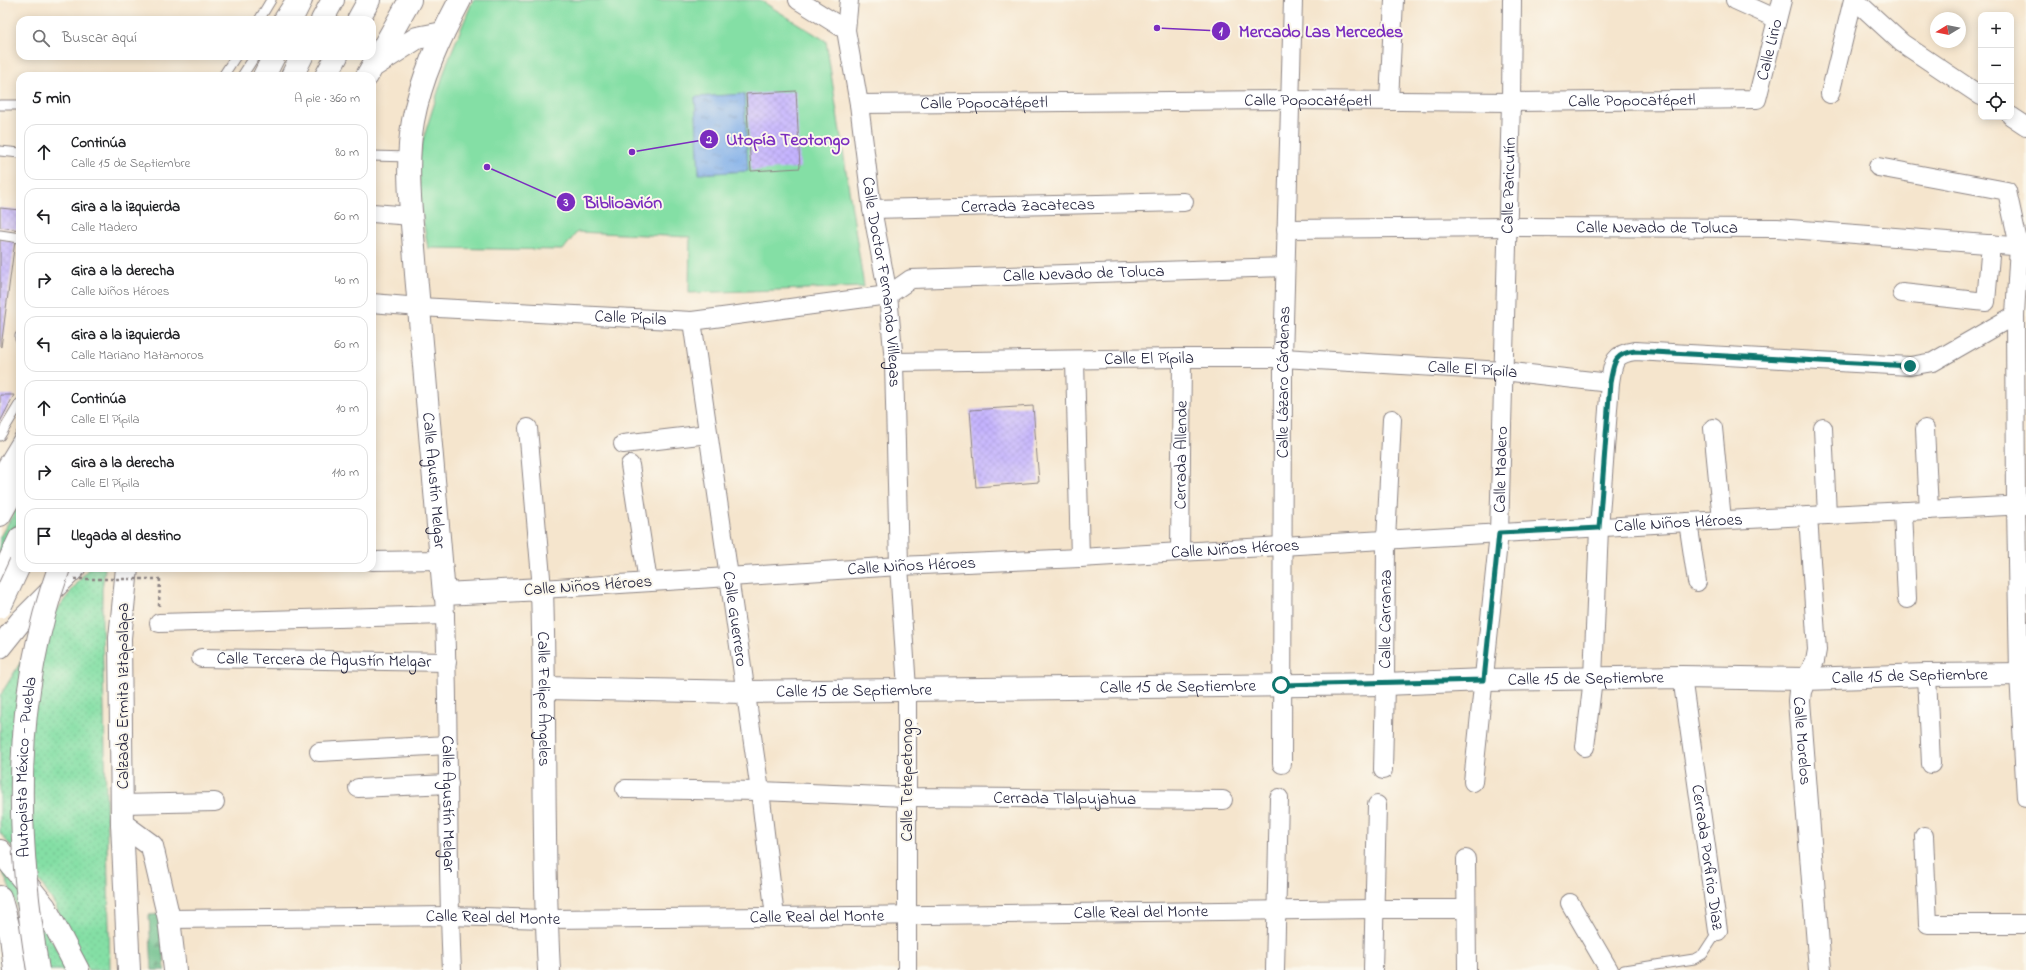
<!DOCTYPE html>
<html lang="es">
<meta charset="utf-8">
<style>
:root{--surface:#fff;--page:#f2f2f2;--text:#202124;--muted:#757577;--line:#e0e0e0}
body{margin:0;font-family:"Indie Flower",sans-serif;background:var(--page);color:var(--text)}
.controls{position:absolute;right:12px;top:12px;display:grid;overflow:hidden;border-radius:8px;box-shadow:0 2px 10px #0003}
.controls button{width:36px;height:36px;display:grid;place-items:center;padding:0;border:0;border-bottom:1px solid var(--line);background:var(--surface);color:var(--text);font:20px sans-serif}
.compass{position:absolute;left:1930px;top:12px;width:36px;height:36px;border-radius:50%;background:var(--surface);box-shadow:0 2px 10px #0003;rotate:260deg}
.stop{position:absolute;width:12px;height:12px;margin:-9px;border:3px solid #0f766e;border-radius:50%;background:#fff}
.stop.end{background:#0f766e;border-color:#fff;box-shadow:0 1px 4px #0008}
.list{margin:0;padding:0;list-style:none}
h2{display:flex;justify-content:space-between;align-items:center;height:52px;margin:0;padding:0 16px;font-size:17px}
h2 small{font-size:13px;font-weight:400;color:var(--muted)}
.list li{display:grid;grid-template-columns:26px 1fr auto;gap:12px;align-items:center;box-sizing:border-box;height:56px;margin:0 8px 8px;padding:0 8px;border:1px solid var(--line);border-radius:12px}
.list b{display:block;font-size:15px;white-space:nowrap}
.list p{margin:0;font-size:13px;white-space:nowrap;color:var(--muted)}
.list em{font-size:13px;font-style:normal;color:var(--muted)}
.icon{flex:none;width:22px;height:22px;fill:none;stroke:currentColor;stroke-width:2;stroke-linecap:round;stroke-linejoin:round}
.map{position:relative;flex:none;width:2026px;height:970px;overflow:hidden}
.search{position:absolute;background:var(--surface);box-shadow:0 2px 10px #0003;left:16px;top:16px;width:360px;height:44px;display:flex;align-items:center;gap:10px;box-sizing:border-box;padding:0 14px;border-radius:12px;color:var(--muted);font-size:15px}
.panel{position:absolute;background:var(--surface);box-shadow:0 2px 10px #0003;left:16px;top:72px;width:360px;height:500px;border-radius:12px}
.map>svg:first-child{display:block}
.grass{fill:url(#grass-dots);stroke:#538070}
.forest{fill:url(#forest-firs);stroke:#467062}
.pitch{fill:#84dfa5;stroke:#538070}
.water{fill:url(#water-ripples);stroke:#506892}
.building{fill:url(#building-cross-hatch)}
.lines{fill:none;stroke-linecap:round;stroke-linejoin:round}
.service-casing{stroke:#8c8484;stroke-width:11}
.minor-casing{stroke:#8c8484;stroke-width:20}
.tertiary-casing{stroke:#8c8484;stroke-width:24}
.primary-casing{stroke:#8c8484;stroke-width:24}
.trunk-casing{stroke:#8c8484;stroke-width:24}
.motorway-casing{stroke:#8c8484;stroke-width:24}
.path{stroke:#8c8484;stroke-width:2.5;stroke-dasharray:3 3;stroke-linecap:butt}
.service{stroke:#fff;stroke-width:9}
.minor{stroke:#fff;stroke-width:18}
.tertiary{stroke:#fff;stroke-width:22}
.primary{stroke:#fff;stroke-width:22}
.trunk{stroke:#fff;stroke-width:22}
.motorway{stroke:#fff;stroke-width:22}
.motorway-bridge-casing{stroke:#8c8484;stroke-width:24;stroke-linecap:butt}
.path-bridge{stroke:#8c8484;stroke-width:2.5;stroke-dasharray:3 3;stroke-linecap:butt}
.motorway-bridge{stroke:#fff;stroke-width:22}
.route{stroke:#0f766e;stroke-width:5}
.labels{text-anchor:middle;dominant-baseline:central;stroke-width:4;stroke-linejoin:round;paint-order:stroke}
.street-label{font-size:17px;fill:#22223b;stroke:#fbf7ec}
.leader{fill:none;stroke:#7b2cbf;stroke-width:1.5}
.callout-dot{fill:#7b2cbf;stroke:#fbf7ec;stroke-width:1.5}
.mark-label{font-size:12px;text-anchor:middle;font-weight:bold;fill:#fff}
.callout-label{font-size:18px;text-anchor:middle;font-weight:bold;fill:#7b2cbf;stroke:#fbf7ec;stroke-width:4;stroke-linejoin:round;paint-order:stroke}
</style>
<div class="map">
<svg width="2026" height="970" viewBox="0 0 2026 970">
<defs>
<pattern id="grass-dots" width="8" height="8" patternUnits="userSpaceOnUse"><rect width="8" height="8" fill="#84dfa5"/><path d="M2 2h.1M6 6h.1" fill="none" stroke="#72bf8f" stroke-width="1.8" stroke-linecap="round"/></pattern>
<pattern id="forest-firs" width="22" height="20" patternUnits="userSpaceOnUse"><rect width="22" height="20" fill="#6bbe8a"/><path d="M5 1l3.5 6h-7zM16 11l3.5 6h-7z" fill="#589a72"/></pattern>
<pattern id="water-ripples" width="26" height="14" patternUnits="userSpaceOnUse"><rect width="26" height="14" fill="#7eade8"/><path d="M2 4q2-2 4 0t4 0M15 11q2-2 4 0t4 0" fill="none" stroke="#678cbd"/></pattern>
<pattern id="building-cross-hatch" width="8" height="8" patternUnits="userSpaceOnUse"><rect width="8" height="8" fill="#c5b4fe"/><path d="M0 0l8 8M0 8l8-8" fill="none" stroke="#a99adb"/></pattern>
</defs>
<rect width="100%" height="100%" fill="#fbf7ec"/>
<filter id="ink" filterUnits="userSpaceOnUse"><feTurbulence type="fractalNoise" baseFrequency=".025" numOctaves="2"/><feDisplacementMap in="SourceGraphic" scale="8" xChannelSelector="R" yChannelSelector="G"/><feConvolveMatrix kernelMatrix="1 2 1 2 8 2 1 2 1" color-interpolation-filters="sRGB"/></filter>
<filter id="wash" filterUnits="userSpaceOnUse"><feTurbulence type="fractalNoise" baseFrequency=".012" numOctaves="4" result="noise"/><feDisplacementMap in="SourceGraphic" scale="16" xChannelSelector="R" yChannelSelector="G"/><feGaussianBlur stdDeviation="0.9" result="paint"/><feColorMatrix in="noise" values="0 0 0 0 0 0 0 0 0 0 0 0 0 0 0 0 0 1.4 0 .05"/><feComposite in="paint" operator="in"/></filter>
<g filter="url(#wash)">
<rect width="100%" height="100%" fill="#f5e5cd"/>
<!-- grass -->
<path class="grass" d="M20 502V518L0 559V537Z
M89 568H105L102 589V623L110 970H88L54 903 41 883 0 833V696L36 637Z
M0 865C28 896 49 933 67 970H29L22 927 16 904Z"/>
<!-- forest -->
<path class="forest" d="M161 914 165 970H152L149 915Z"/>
<!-- pitch -->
<path class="pitch" d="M473 0H760L826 41 864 287 689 293 690 237 577 232 563 250 428 248 420 203 419 162 422 143 447 63Z"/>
<!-- water -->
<path class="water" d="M744 94 748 171 699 174 695 97Z"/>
<g id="blocks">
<!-- building -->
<path class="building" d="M796 91 800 168 751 171 746 94Z
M0 208 20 210V230L0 227Z
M0 239 15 241 1 347 0 346Z
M0 395H14L0 422Z
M1033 406 1039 482 976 487 970 410Z"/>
</g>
</g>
<g filter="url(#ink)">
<use href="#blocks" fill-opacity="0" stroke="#8c8484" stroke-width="1"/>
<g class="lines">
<!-- service casing -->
<g class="service-casing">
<path id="service" d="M259 20 271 0
M277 20 290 0
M223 76 236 56
M242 76 255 56
M0 105H20
M0 151 20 153
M372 156 409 157
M0 235 20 238
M20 339V336
M0 436 20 403
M0 468 20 435
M1624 970 1694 959 1703 954 1718 931"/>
</g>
<!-- minor casing -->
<g class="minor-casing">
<g id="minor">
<path d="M798 0 846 30"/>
<path id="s1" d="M849 0 846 30 859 104 872 209 888 295 894 362 899 566 907 689V970"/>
<path d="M1735 0 1777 19"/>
<path d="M1855 0 1902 43 1981 96"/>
<path d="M1830 94 1853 0"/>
<path d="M1389 101 1394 0"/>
<path id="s2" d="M859 104 1289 100 1511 102 1757 99 1782 0"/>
<path d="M2011 116 2026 126"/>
<path d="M1878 167 2007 191 2019 246 2015 315 2016 505 2019 674 2026 798"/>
<path id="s3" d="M872 209 1184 202"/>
<path d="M372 213 412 216"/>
<path id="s4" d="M1286 229 1508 227 1777 228 2026 247"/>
<path d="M1902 293 1986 302 1991 244"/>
<path id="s5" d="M372 303 419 307 692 321 888 295 911 279 1285 267"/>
<path id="s6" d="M692 321 760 791 775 917"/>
<path d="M1075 361 1080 558"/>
<path id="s7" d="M894 362 1182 358H1283L1503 371 1610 383C1613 363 1613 354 1635 351L1910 366 1933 362 2015 315"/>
<path id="s8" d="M528 428 542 589 899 566 1080 558 1688 522 2026 505"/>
<path d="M1713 428 1722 520"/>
<path d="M1823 428 1827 515"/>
<path d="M1925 429 1929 510"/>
<path d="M623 444 708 434"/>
<path d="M630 465 648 582"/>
<path d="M1903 511 1907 599"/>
<path d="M1688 522 1697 582"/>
<path id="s9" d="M1180 552 1182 358"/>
<path d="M372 561 441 560"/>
<path id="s10" d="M444 594C450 719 446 845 452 970"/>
<path d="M159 623 445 615"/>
<path id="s11" d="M201 658 447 662"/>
<path d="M1927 675 1931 764"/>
<path id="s12" d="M1682 677 1718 931"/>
<path d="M1805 679 1815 661 1817 650 1808 516"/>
<path d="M1585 747 1593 678 1599 528 1610 383"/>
<path d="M319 752 448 745"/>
<path id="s13" d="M1282 764 1283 358 1293 0"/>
<path id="s14" d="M1383 770 1385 684 1386 540 1392 419"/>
<path id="s15" d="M1473 782 1499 533 1511 102 1512 0"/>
<path d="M358 788 449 784"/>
<path id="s16" d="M625 789 760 791 907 797 1223 800"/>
<path d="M122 804 215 802"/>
<path d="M1924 836 1928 924H2026"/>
<path d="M1466 859 1467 970"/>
<path d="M1570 903 1609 970"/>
<path id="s17" d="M169 919 450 916 546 919 775 917 1374 909H1465"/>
<path d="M1275 970 1279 798"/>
<path d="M1373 970 1377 805"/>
</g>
</g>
<!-- tertiary casing -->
<g class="tertiary-casing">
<g id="tertiary">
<path id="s18" d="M460 0C440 38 421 78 413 121 404 171 413 224 416 274 424 370 433 465 441 560L444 594 542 589C546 716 542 843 549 970"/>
<path id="s19" d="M1805 679 1800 691 1799 701 1820 970"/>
<path id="s20" d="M545 688 745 692 1385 684 1484 680 1682 677 1805 679 1927 675 2026 674"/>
<path d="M122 824 152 846 169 919 175 970"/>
</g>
</g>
<!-- primary casing -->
<g class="primary-casing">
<path id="primary" d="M0 897 11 936 15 970"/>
</g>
<!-- trunk casing -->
<g class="trunk-casing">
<path id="trunk" d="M291 20 301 0
M375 65 417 38 443 33
M264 76 274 56
M367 76 410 0
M0 483 20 458
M0 515 20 479
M127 568 120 638 122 824 129 970
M0 580 20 538
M0 647 20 622 74 568
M0 851 45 907 78 970"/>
</g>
<!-- motorway casing -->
<g class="motorway-casing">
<path id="motorway" d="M322 20 333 0
M358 20 369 0
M292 76 302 56
M326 76 337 56"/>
</g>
<!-- path -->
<path class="path" d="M159 606 160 579"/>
<!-- service -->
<use href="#service" class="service"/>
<!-- minor -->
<use href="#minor" class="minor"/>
<!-- tertiary -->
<use href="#tertiary" class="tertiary"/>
<!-- primary -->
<use href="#primary" class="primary"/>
<!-- trunk -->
<use href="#trunk" class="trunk"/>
<!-- motorway -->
<use href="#motorway" class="motorway"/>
<!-- motorway-bridge casing -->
<g class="motorway-bridge-casing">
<g id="motorway-bridge">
<path d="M0 607 20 564"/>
<path id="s21" d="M38 970C15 835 12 698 59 568"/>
</g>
</g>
<!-- path-bridge -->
<path class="path-bridge" d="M74 579H160"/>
<!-- motorway-bridge -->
<use href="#motorway-bridge" class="motorway-bridge"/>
</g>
</g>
<g class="lines" filter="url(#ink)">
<!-- route -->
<path class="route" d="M1281 685 1484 680 1499 533 1599 528 1610 383C1614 363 1613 354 1635 351L1910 366"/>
</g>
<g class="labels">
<!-- street labels -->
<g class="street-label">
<text stroke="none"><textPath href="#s2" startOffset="949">Calle Lirio</textPath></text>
<text stroke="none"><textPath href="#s2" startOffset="773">Calle Popocatépetl</textPath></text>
<text stroke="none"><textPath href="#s2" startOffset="449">Calle Popocatépetl</textPath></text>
<text stroke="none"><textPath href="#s2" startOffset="125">Calle Popocatépetl</textPath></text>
<text stroke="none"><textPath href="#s15" startOffset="598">Calle Paricutín</textPath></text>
<text stroke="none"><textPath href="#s3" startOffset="156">Cerrada Zacatecas</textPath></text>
<text stroke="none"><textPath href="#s4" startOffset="371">Calle Nevado de Toluca</textPath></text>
<text stroke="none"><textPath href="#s5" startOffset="719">Calle Nevado de Toluca</textPath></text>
<text stroke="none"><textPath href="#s1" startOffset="285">Calle Doctor Fernando Villegas</textPath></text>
<text stroke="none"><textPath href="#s5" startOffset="259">Calle Pípila</textPath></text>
<text stroke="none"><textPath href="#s7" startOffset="255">Calle El Pípila</textPath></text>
<text stroke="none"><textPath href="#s7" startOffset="579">Calle El Pípila</textPath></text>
<text stroke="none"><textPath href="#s13" startOffset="382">Calle Lázaro Cárdenas</textPath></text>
<text stroke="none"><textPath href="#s9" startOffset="97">Cerrada Allende</textPath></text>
<text stroke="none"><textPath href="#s15" startOffset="314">Calle Madero</textPath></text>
<text stroke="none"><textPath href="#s18" startOffset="491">Calle Agustín Melgar</textPath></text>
<text stroke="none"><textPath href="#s8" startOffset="1300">Calle Niños Héroes</textPath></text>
<text stroke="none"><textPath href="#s8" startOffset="856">Calle Niños Héroes</textPath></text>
<text stroke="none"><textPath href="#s8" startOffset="532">Calle Niños Héroes</textPath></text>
<text transform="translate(588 586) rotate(-4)">Calle Niños Héroes</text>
<text stroke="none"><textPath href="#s6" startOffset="301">Calle Guerrero</textPath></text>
<text stroke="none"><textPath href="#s14" startOffset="151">Calle Carranza</textPath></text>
<text stroke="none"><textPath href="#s11" startOffset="123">Calle Tercera de Agustín Melgar</textPath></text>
<text stroke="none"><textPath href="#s20" startOffset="1365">Calle 15 de Septiembre</textPath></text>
<text stroke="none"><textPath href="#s20" startOffset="1041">Calle 15 de Septiembre</textPath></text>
<text stroke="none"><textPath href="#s20" startOffset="633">Calle 15 de Septiembre</textPath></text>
<text stroke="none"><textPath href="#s20" startOffset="309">Calle 15 de Septiembre</textPath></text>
<text transform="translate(123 696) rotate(-90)">Calzada Ermita Iztapalapa</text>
<text stroke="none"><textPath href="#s18" startOffset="813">Calle Felipe Ángeles</textPath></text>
<text stroke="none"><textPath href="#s19" startOffset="63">Calle Morelos</textPath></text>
<text stroke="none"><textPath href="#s21" startOffset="204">Autopista México - Puebla</textPath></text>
<text transform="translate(907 780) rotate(-90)">Calle Tetepetongo</text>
<text stroke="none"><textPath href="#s16" startOffset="440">Cerrada Tlalpujahua</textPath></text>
<text stroke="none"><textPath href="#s10" startOffset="210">Calle Agustín Melgar</textPath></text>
<text stroke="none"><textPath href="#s12" startOffset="182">Cerrada Porfirio Díaz</textPath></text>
<text stroke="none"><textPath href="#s17" startOffset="972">Calle Real del Monte</textPath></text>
<text stroke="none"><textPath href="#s17" startOffset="648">Calle Real del Monte</textPath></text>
<text stroke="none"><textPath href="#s17" startOffset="324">Calle Real del Monte</textPath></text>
</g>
</g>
<!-- callouts -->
<path class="leader" d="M1157 28L1221 31M632 152L709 139M487 167L566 202"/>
<g class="callout-dot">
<circle cx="1157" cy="28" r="4"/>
<circle cx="632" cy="152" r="4"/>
<circle cx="487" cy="167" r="4"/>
<circle cx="1221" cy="31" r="10"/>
<circle cx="709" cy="139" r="10"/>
<circle cx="566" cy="202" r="10"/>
</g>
<g class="mark-label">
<text x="1221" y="35">1</text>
<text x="709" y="143">2</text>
<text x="566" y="206">3</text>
</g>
<g class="callout-label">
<text x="1321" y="37">Mercado Las Mercedes</text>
<text x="788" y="145">Utopía Teotongo</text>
<text x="623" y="208">Biblioavión</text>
</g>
</svg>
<div class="controls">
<button>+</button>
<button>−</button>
<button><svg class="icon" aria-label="locate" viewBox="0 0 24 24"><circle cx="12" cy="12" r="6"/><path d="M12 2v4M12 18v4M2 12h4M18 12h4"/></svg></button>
</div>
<svg class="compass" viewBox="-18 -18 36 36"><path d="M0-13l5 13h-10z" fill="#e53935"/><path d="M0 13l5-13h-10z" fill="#757577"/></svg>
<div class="stop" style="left:1281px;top:685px"></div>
<div class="stop end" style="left:1910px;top:366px"></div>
<div class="search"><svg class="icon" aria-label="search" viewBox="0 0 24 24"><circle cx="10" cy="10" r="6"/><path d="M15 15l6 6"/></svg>Buscar aquí</div>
<section class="panel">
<h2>5 min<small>A pie · 360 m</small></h2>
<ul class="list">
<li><svg class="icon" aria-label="ahead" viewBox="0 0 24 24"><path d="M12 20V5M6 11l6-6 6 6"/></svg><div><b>Continúa</b><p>Calle 15 de Septiembre</p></div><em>80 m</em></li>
<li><svg class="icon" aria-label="left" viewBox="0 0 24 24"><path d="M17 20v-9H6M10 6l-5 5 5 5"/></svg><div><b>Gira a la izquierda</b><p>Calle Madero</p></div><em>60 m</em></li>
<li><svg class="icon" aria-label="right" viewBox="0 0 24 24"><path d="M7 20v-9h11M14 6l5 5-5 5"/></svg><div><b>Gira a la derecha</b><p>Calle Niños Héroes</p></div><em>40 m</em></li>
<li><svg class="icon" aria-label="left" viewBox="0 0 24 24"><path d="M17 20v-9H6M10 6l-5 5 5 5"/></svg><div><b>Gira a la izquierda</b><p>Calle Mariano Matamoros</p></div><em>60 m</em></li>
<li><svg class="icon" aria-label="ahead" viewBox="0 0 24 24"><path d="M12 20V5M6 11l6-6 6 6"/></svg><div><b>Continúa</b><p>Calle El Pípila</p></div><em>10 m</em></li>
<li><svg class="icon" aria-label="right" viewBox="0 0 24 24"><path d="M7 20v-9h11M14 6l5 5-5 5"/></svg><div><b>Gira a la derecha</b><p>Calle El Pípila</p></div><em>110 m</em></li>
<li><svg class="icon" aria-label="arrive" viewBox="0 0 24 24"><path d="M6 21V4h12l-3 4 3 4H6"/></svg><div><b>Llegada al destino</b></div></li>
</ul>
</section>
</div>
